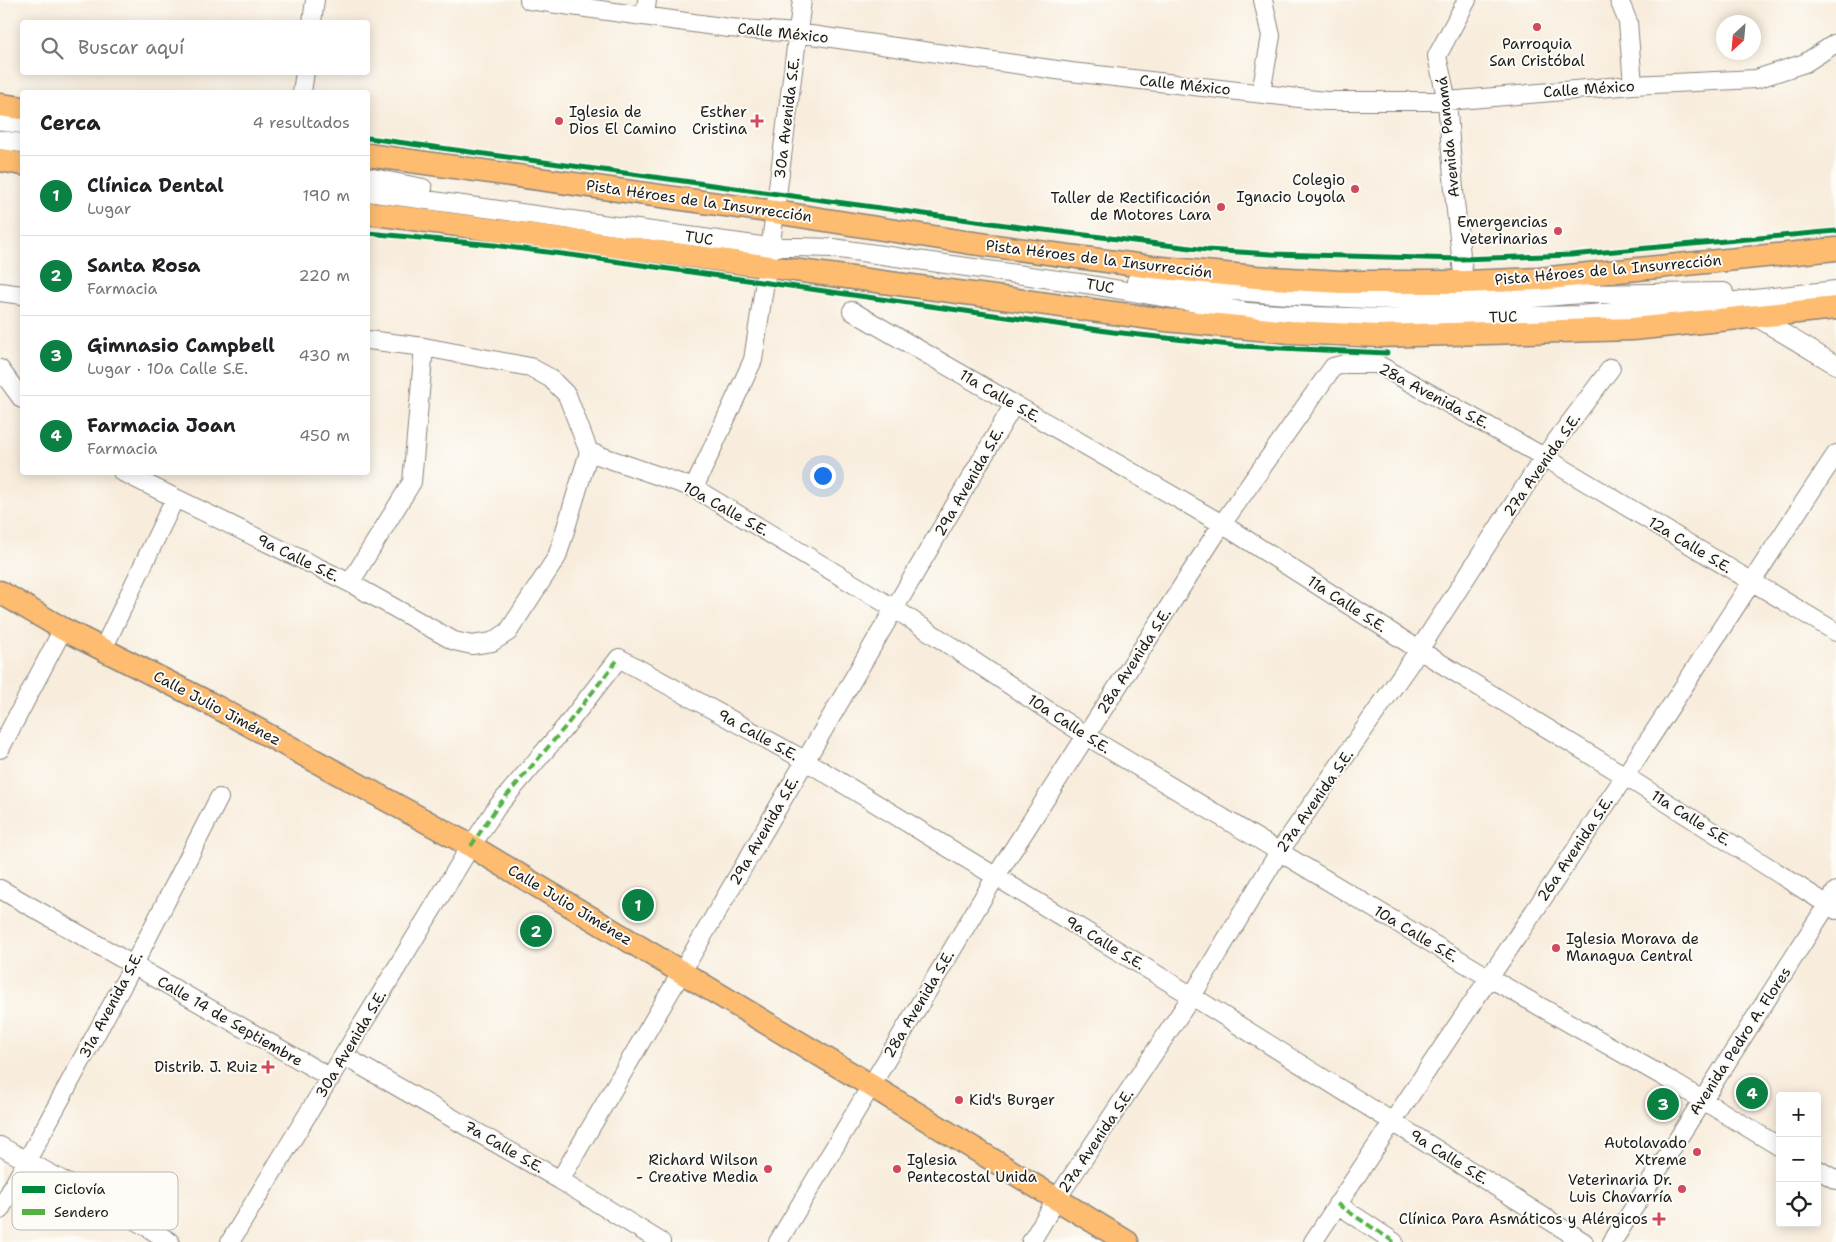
<!DOCTYPE html>
<html lang="es">
<meta charset="utf-8">
<style>
:root{--surface:#fff;--page:#f2f2f2;--text:#202124;--muted:#757577;--line:#e0e0e0;--accent:#0b8043}
body{margin:0;font-family:"Shantell Sans",sans-serif;background:var(--page);color:var(--text)}
.controls{position:absolute;right:15px;bottom:15px;display:grid;overflow:hidden;border-radius:5px;box-shadow:0 2px 12px #0003}
.controls button{width:45px;height:45px;display:grid;place-items:center;padding:0;border:0;border-bottom:1px solid var(--line);background:var(--surface);color:var(--text);font:25px sans-serif}
.compass{position:absolute;left:1716px;top:15px;width:45px;height:45px;border-radius:50%;background:var(--surface);box-shadow:0 2px 12px #0003;rotate:206deg}
.you{position:absolute;left:822px;top:475px;width:18px;height:18px;margin:-12px;border:4px solid #fff;border-radius:50%;background:#1a73e8;box-shadow:0 0 0 8px #1a73e833}
.badge{display:grid;place-items:center;width:32px;height:32px;border-radius:50%;background:var(--accent);color:#fff;font-size:16px;font-weight:700}
.pin{position:absolute;translate:-50% -50%;border:2px solid #fff;box-shadow:0 1px 5px #0006}
.list{margin:0;padding:0;list-style:none}
h2{display:flex;justify-content:space-between;align-items:center;height:65px;margin:0;padding:0 20px;font-size:21px}
h2 small{font-size:16px;font-weight:400;color:var(--muted)}
.list li{display:grid;grid-template-columns:32px 1fr auto;gap:15px;align-items:center;box-sizing:border-box;height:80px;padding:0 20px;border-top:1px solid var(--line)}
.list b{display:block;font-size:19px;white-space:nowrap}
.list p{margin:0;font-size:16px;white-space:nowrap;color:var(--muted)}
.list em{font-size:16px;font-style:normal;color:var(--muted)}
.icon{flex:none;width:28px;height:28px;fill:none;stroke:currentColor;stroke-width:2;stroke-linecap:round;stroke-linejoin:round}
.map{position:relative;flex:none;width:1836px;height:1242px;overflow:hidden}
.search{position:absolute;background:var(--surface);box-shadow:0 2px 12px #0003;left:20px;top:20px;width:350px;height:55px;display:flex;align-items:center;gap:12px;box-sizing:border-box;padding:0 18px;border-radius:5px;color:var(--muted);font-size:19px}
.panel{position:absolute;background:var(--surface);box-shadow:0 2px 12px #0003;left:20px;top:90px;width:350px;height:385px;border-radius:5px}
.map>svg:first-child{display:block}
.lines{fill:none;stroke-linecap:round;stroke-linejoin:round}
.minor-casing{stroke:#8a847c;stroke-width:20}
.major-casing{stroke:#8a847c;stroke-width:25}
.minor{stroke:#fff;stroke-width:18}
.major{stroke:#fdbc70;stroke-width:22}
.quiet{stroke:#55b145;stroke-width:4;stroke-dasharray:8 4;stroke-linecap:butt}
.cycleway-casing{stroke:#fdfcf7;stroke-width:8}
.cycleway{stroke:#00873e;stroke-width:5}
.poi-dot{fill:#d1495b;stroke:#fdfcf7;stroke-width:2}
.labels{text-anchor:middle;dominant-baseline:central;stroke-width:4;stroke-linejoin:round;paint-order:stroke}
.street-label{font-size:15px;fill:#1c1c1c;stroke:#fdfcf7}
.poi-label{font-size:15px;fill:#1c1c1c;stroke:#fdfcf7;text-anchor:end}
.key{fill:#fdfcf7;stroke:#bab9b5;stroke-width:1}
.key-label{font-size:14px;fill:#1c1c1c}
</style>
<div class="map">
<svg width="1836" height="1242" viewBox="0 0 1836 1242">
<rect width="100%" height="100%" fill="#fdfcf7"/>
<filter id="ink" filterUnits="userSpaceOnUse"><feTurbulence type="fractalNoise" baseFrequency=".02" numOctaves="2"/><feDisplacementMap in="SourceGraphic" scale="10" xChannelSelector="R" yChannelSelector="G"/><feConvolveMatrix kernelMatrix="1 2 1 2 8 2 1 2 1" color-interpolation-filters="sRGB"/></filter>
<filter id="wash" filterUnits="userSpaceOnUse"><feTurbulence type="fractalNoise" baseFrequency=".0096" numOctaves="4" result="noise"/><feDisplacementMap in="SourceGraphic" scale="20" xChannelSelector="R" yChannelSelector="G"/><feGaussianBlur stdDeviation="1.12" result="paint"/><feColorMatrix in="noise" values="0 0 0 0 0 0 0 0 0 0 0 0 0 0 0 0 0 1.4 0 .05"/><feComposite in="paint" operator="in"/></filter>
<g filter="url(#wash)">
<rect width="100%" height="100%" fill="#f8eddd"/>
</g>
<g filter="url(#ink)">
<g class="lines">
<!-- minor casing -->
<g class="minor-casing">
<path id="minor" d="M529 0 729 28 797 33 1071 72 1325 101H1447L1633 85 1756 79 1805 63 1836 43
M1619 0 1628 22 1633 85
M645 16 647 0
M312 22 315 0
M302 92 305 72
M1261 93 1271 36 1263 0
M0 121 22 124
M0 140 22 143
M368 177 423 188
M368 192 770 247H797L833 248 1086 284 1248 312 1311 316 1422 319 1579 315 1708 304 1836 290
M1136 281 1220 290 1300 296 1416 301 1507 300 1582 294 1724 292
M1464 282 1455 202 1447 101 1437 56 1467 0
M0 292 22 295
M852 311 1222 524 1419 650 1625 776 1836 910
M1756 317 1836 365
M368 340 424 347 530 367 550 378 567 395 589 452
M0 369 22 399
M589 452 694 488 895 609 1085 735 1488 977 1666 1078 1780 1147
M122 472 350 583 454 641 472 645 492 642 508 632 557 557 589 452
M694 488 753 360 772 235 802 0
M350 583 412 482 424 347
M103 649 175 498
M0 749 63 629
M0 889 331 1078
M344 1056 560 1180 661 1242
M0 1146 147 1227 170 1242
M1817 1169 1836 1180
M560 1180 1014 404
M1337 1204 1394 1242
M0 1210 133 966 219 798
M230 1242 464 857 497 807 566 726 619 658 806 761 1192 996 1584 1242
M778 1242 996 876 1222 524 1333 367 1345 364H1377L1544 457 1836 632
M1031 1242 1056 1200 1192 996 1279 852 1419 650 1544 457 1611 368
M1313 1242C1415 1086 1521 932 1625 776 1696 669 1764 561 1836 454
M1612 1242 1836 891"/>
</g>
<!-- major casing -->
<g class="major-casing">
<path id="major" d="M0 105 22 108
M368 155 775 212 965 242 1152 267 1256 277 1341 282H1464L1539 279 1836 249
M0 160 22 164
M368 213 1166 320 1290 332 1378 336 1633 329 1836 308
M0 592 63 629 211 704 471 846 870 1085 1127 1242"/>
</g>
<!-- minor -->
<use href="#minor" class="minor"/>
<!-- major -->
<use href="#major" class="major"/>
<!-- quiet -->
<path class="quiet" d="M471 846 497 807 566 726 619 658
M1337 1204 1394 1242"/>
<!-- cycleway casing -->
<g class="cycleway-casing">
<path id="cycleway" d="M368 138 1020 227 1207 250 1271 254 1461 259 1571 255 1836 231
M368 233 493 245 578 256 1113 332 1239 346 1387 353"/>
</g>
<!-- cycleway -->
<use href="#cycleway" class="cycleway"/>
</g>
</g>
<!-- markers -->
<g class="poi-dot">
<circle cx="1537" cy="27" r="5"/>
<circle cx="559" cy="121" r="5"/>
<path d="M754.5 113.5h5v5h5v5h-5v5h-5v-5h-5v-5h5z"/>
<circle cx="1355" cy="189" r="5"/>
<circle cx="1221" cy="207" r="5"/>
<circle cx="1558" cy="231" r="5"/>
<circle cx="1556" cy="948" r="5"/>
<path d="M265.5 1059.5h5v5h5v5h-5v5h-5v-5h-5v-5h5z"/>
<circle cx="959" cy="1100" r="5"/>
<circle cx="1697" cy="1152" r="5"/>
<circle cx="768" cy="1169" r="5"/>
<circle cx="897" cy="1169" r="5"/>
<circle cx="1682" cy="1189" r="5"/>
<path d="M1656.5 1211.5h5v5h5v5h-5v5h-5v-5h-5v-5h5z"/>
</g>
<g class="labels">
<!-- street labels -->
<g class="street-label">
<text transform="translate(783 33) rotate(6)">Calle México</text>
<text transform="translate(1185 85) rotate(6)">Calle México</text>
<text transform="translate(1589 89) rotate(-4)">Calle México</text>
<text transform="translate(787 118) rotate(-83)">30a Avenida S.E.</text>
<text transform="translate(1448 137) rotate(-96)">Avenida Panamá</text>
<text transform="translate(699 201) rotate(8)">Pista Héroes de la Insurrección</text>
<text transform="translate(699 238) rotate(8)">TUC</text>
<text transform="translate(1099 259) rotate(7)">Pista Héroes de la Insurrección</text>
<text transform="translate(1608 270) rotate(-5)">Pista Héroes de la Insurrección</text>
<text transform="translate(1100 286) rotate(10)">TUC</text>
<text transform="translate(1503 317) rotate(-2)">TUC</text>
<text transform="translate(1000 396) rotate(30)">11a Calle S.E.</text>
<text transform="translate(1434 396) rotate(28)">28a Avenida S.E.</text>
<text transform="translate(1542 465) rotate(-55)">27a Avenida S.E.</text>
<text transform="translate(969 482) rotate(-60)">29a Avenida S.E.</text>
<text transform="translate(726 509) rotate(29)">10a Calle S.E.</text>
<text transform="translate(1690 545) rotate(31)">12a Calle S.E.</text>
<text transform="translate(298 558) rotate(26)">9a Calle S.E.</text>
<text transform="translate(1347 604) rotate(33)">11a Calle S.E.</text>
<text transform="translate(1134 661) rotate(-57)">28a Avenida S.E.</text>
<text transform="translate(217 708) rotate(28)">Calle Julio Jiménez</text>
<text transform="translate(1069 724) rotate(33)">10a Calle S.E.</text>
<text transform="translate(758 735) rotate(29)">9a Calle S.E.</text>
<text transform="translate(1315 801) rotate(-55)">27a Avenida S.E.</text>
<text transform="translate(1691 818) rotate(32)">11a Calle S.E.</text>
<text transform="translate(764 831) rotate(-60)">29a Avenida S.E.</text>
<text transform="translate(1575 849) rotate(-56)">26a Avenida S.E.</text>
<text transform="translate(570 905) rotate(31)">Calle Julio Jiménez</text>
<text transform="translate(1416 934) rotate(31)">10a Calle S.E.</text>
<text transform="translate(1105 943) rotate(31)">9a Calle S.E.</text>
<text transform="translate(919 1004) rotate(-59)">28a Avenida S.E.</text>
<text transform="translate(111 1005) rotate(-62)">31a Avenida S.E.</text>
<text transform="translate(230 1021) rotate(30)">Calle 14 de Septiembre</text>
<text transform="translate(1740 1041) rotate(-57)">Avenida Pedro A. Flores</text>
<text transform="translate(351 1044) rotate(-59)">30a Avenida S.E.</text>
<text transform="translate(1096 1141) rotate(-56)">27a Avenida S.E.</text>
<text transform="translate(504 1147) rotate(30)">7a Calle S.E.</text>
<text transform="translate(1449 1157) rotate(32)">9a Calle S.E.</text>
</g>
<!-- poi labels -->
<g class="poi-label">
<text x="1537" y="44" text-anchor="middle">Parroquia<tspan x="1537" dy="17">San Cristóbal</tspan></text>
<text x="569" y="112" text-anchor="start">Iglesia de<tspan x="569" dy="17">Dios El Camino</tspan></text>
<text x="747" y="112">Esther<tspan x="747" dy="17">Cristina</tspan></text>
<text x="1345" y="180">Colegio<tspan x="1345" dy="17">Ignacio Loyola</tspan></text>
<text x="1211" y="198">Taller de Rectificación<tspan x="1211" dy="17">de Motores Lara</tspan></text>
<text x="1548" y="222">Emergencias<tspan x="1548" dy="17">Veterinarias</tspan></text>
<text x="1566" y="939" text-anchor="start">Iglesia Morava de<tspan x="1566" dy="17">Managua Central</tspan></text>
<text x="258" y="1067">Distrib. J. Ruiz</text>
<text x="969" y="1100" text-anchor="start">Kid's Burger</text>
<text x="1687" y="1143">Autolavado<tspan x="1687" dy="17">Xtreme</tspan></text>
<text x="758" y="1160">Richard Wilson<tspan x="758" dy="17">- Creative Media</tspan></text>
<text x="907" y="1160" text-anchor="start">Iglesia<tspan x="907" dy="17">Pentecostal Unida</tspan></text>
<text x="1672" y="1180">Veterinaria Dr.<tspan x="1672" dy="17">Luis Chavarría</tspan></text>
<text x="1648" y="1219">Clínica Para Asmáticos y Alérgicos</text>
</g>
</g>
<!-- legend -->
<rect x="12" y="1172" width="166" height="58" rx="8" class="key"/>
<rect x="22" y="1186" width="23" height="7" fill="#00873e"/>
<rect x="22" y="1209" width="23" height="6" fill="#55b145"/>
<g class="key-label">
<text x="54" y="1194">Ciclovía</text>
<text x="54" y="1217">Sendero</text>
</g>
</svg>
<div class="controls">
<button>+</button>
<button>−</button>
<button><svg class="icon" aria-label="locate" viewBox="0 0 24 24"><circle cx="12" cy="12" r="6"/><path d="M12 2v4M12 18v4M2 12h4M18 12h4"/></svg></button>
</div>
<svg class="compass" viewBox="-18 -18 36 36"><path d="M0-13l5 13h-10z" fill="#e53935"/><path d="M0 13l5-13h-10z" fill="#757577"/></svg>
<div class="you"></div>
<div class="pin badge" style="left:638px;top:905px">1</div>
<div class="pin badge" style="left:536px;top:931px">2</div>
<div class="pin badge" style="left:1663px;top:1104px">3</div>
<div class="pin badge" style="left:1752px;top:1093px">4</div>
<div class="search"><svg class="icon" aria-label="search" viewBox="0 0 24 24"><circle cx="10" cy="10" r="6"/><path d="M15 15l6 6"/></svg>Buscar aquí</div>
<section class="panel">
<h2>Cerca<small>4 resultados</small></h2>
<ul class="list">
<li><span class="badge">1</span><div><b>Clínica Dental</b><p>Lugar</p></div><em>190 m</em></li>
<li><span class="badge">2</span><div><b>Santa Rosa</b><p>Farmacia</p></div><em>220 m</em></li>
<li><span class="badge">3</span><div><b>Gimnasio Campbell</b><p>Lugar · 10a Calle S.E.</p></div><em>430 m</em></li>
<li><span class="badge">4</span><div><b>Farmacia Joan</b><p>Farmacia</p></div><em>450 m</em></li>
</ul>
</section>
</div>
